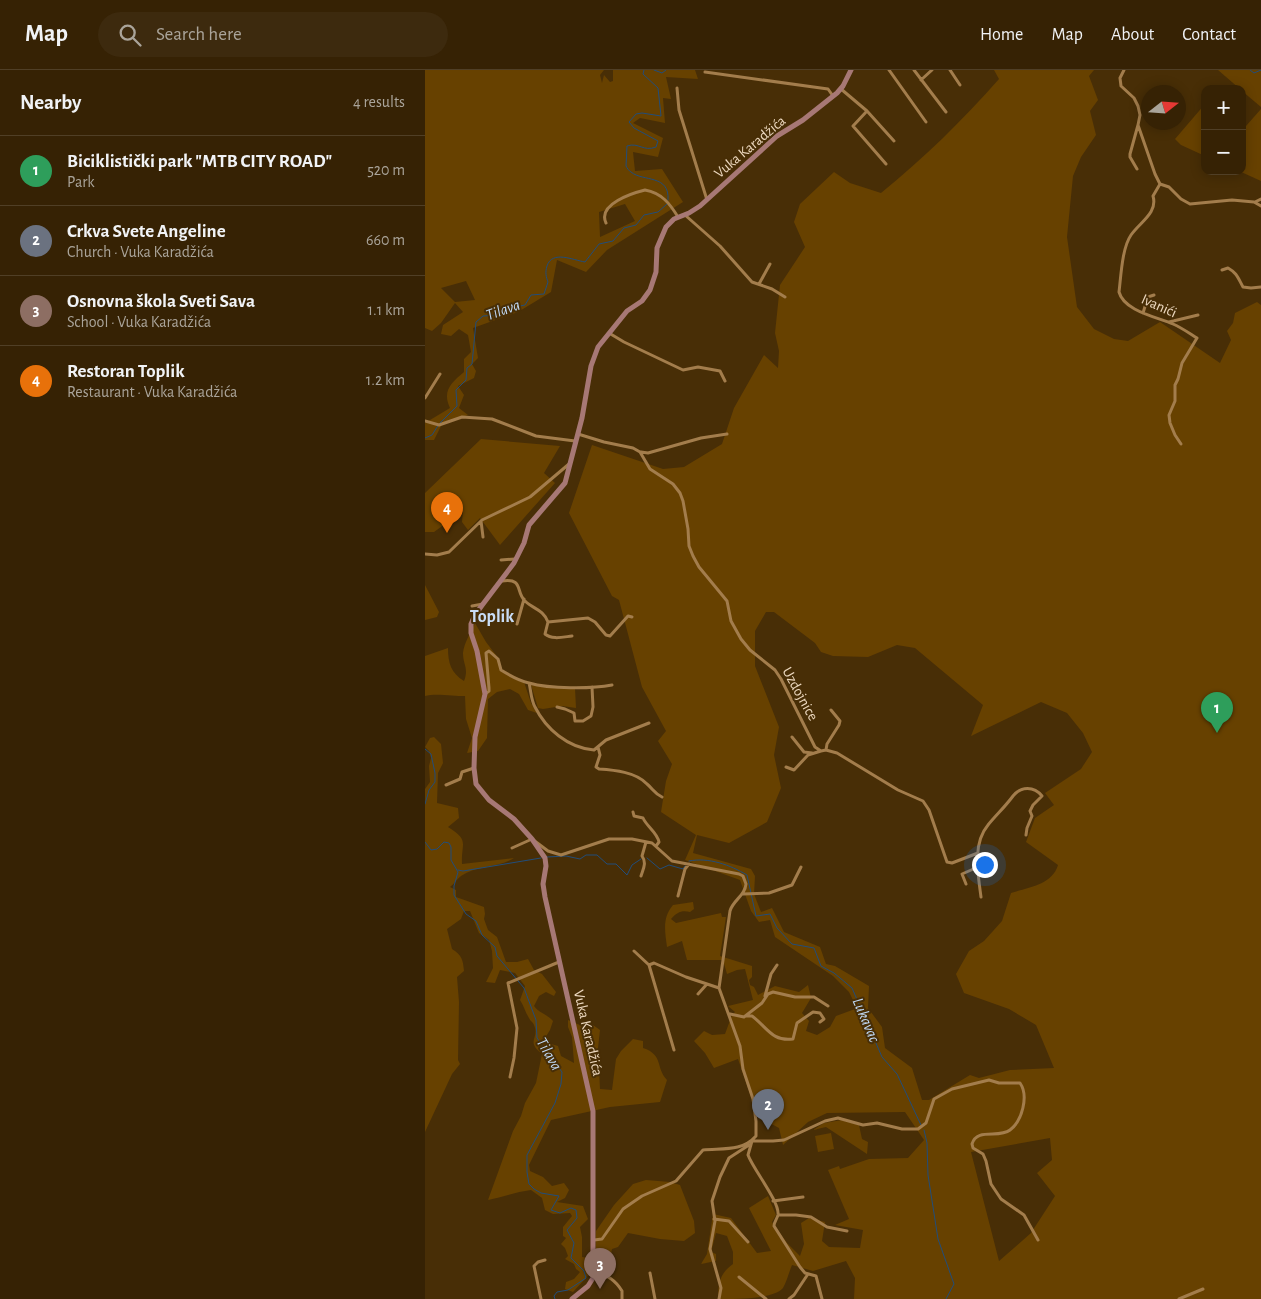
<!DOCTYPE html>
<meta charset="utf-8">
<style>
:root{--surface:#362204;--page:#3d2a0e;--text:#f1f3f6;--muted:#aaa49a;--line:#503f26;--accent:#8c9099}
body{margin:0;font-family:"Alegreya Sans",sans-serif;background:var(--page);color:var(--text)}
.controls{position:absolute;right:15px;top:15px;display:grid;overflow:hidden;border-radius:10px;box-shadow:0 2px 12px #0003}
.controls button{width:45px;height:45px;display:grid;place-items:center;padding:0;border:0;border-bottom:1px solid var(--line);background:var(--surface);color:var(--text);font:25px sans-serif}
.compass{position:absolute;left:716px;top:15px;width:45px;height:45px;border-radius:50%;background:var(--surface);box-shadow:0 2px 12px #0003;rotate:73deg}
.you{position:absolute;left:559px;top:794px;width:18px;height:18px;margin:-12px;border:4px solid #fff;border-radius:50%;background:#1a73e8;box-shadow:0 0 0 8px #1a73e833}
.badge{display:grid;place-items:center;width:32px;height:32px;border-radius:50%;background:var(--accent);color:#fff;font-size:16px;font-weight:700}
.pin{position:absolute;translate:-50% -41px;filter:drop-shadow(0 1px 2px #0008)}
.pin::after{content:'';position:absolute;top:26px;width:18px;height:15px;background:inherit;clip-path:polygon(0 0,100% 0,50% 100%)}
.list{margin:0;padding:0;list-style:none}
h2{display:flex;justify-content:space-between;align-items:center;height:65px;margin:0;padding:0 20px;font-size:21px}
h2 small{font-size:16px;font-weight:400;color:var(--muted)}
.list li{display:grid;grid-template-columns:32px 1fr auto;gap:15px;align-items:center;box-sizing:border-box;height:70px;padding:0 20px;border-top:1px solid var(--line)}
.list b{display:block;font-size:19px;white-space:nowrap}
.list p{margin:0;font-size:16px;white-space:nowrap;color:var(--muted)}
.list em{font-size:16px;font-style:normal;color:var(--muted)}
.icon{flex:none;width:28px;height:28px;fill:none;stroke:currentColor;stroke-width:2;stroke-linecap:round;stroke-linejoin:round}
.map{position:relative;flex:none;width:836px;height:1229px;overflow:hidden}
header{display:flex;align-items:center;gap:30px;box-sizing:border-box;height:70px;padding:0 25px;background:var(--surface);border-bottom:1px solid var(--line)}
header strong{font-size:24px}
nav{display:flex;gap:28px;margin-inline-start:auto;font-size:18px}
.search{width:350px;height:45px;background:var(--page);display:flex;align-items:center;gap:12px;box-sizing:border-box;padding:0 18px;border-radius:28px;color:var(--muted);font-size:19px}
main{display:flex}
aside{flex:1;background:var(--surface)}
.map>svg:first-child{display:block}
.green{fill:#674100;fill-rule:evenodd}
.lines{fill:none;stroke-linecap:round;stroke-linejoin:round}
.stream{stroke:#214d7b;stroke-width:1}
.street{stroke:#a37d4c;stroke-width:3}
.secondary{stroke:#a77875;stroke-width:5}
.labels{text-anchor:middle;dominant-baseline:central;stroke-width:4;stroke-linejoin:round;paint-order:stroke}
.street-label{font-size:15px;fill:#edd9c0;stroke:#482e06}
.water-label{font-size:16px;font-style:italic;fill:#c1daf7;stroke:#482e06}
.quarter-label{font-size:18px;font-weight:bold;fill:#c9ddf6;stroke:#482e06}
</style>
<header>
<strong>Map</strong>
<div class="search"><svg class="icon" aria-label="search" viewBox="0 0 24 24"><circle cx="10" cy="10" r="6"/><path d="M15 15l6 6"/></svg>Search here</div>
<nav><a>Home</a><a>Map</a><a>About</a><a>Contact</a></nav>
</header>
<main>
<aside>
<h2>Nearby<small>4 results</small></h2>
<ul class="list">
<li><span class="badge" style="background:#2e9e5b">1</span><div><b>Biciklistički park &quot;MTB CITY ROAD&quot;</b><p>Park</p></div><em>520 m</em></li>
<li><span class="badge" style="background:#6b7280">2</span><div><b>Crkva Svete Angeline</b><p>Church · Vuka Karadžića</p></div><em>660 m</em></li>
<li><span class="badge" style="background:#8d6e63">3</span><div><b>Osnovna škola Sveti Sava</b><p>School · Vuka Karadžića</p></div><em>1.1 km</em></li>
<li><span class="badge" style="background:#e8710a">4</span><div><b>Restoran Toplik</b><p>Restaurant · Vuka Karadžića</p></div><em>1.2 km</em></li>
</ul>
</aside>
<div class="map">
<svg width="836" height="1229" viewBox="0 0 836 1229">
<rect width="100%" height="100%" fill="#482e06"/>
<!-- green -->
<path class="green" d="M0 0H179L175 5 177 13 179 5 185 12 188 11V0H270L273 9 241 7 246 29 238 28 240 53 215 48 208 53 238 68 233 87 208 82 210 101 237 99 258 132 182 180 161 202 132 190 126 222 93 242 48 258 53 288 47 294 51 301 49 308 33 316 39 325 34 338 43 345 17 354 9 370H0V353L25 338C17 321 26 313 39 302V289L46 282 43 265 34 259 26 266 16 264 18 255 38 242 30 233 16 253 7 261 0 258ZM200 134 210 151 175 167 174 142ZM41 211 50 230 30 232 16 218Z
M569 0H669L664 6 673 30 665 41 671 65 656 87 648 106 642 167 652 237 669 259 689 269 703 271 735 252 795 293 806 270 802 261 808 253 810 243 832 232 836 235V1229H429L430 1208 421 1191 388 1201 367 1195C364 1202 362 1211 358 1218 349 1229 311 1229 293 1229 293 1213 295 1203 308 1194V1182L302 1166 291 1163 286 1182 291 1184V1191L276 1194 282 1184 288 1144 306 1148 332 1183 346 1181 324 1138 343 1126 351 1145 347 1152 362 1173 375 1186 379 1174 376 1153 384 1148 400 1152 397 1171 404 1177 435 1178 438 1160 410 1155 424 1149 403 1100 414 1096 415 1099 444 1089 483 1088 499 1070 480 1042 402 1043 383 1052 358 1075 354 1058 333 1047 313 989 289 998 280 983 269 971 279 961 287 965 300 964 307 945 310 942 303 936 328 930 320 899 312 900 302 904 298 890H262L257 871 242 877C240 861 237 848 248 835L268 832 269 839 265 842C257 840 252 842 246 849L251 853 296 843 297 847H301L295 886 327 896V907L324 910 325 915 329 917 333 925 350 916 374 922 383 915 386 928 377 943 384 951 381 961 392 965 405 957 411 946 430 939 429 932 424 922 408 906 350 867 345 850 334 852 326 841 315 810 260 790 271 765 236 742 241 711 247 694 233 671 241 661 217 617 194 530 187 526 144 443 167 375 238 399 259 397 297 374 309 338 339 285 353 298 354 281 350 263 355 215 380 177 369 152 375 134 409 102 425 113 456 123C498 89 538 50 574 9ZM341 542H349L390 573 396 582 408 586 443 587 472 575 490 578 558 635 546 666 616 632 642 643 658 663 667 682 656 699 620 723 629 735 610 748 601 772 633 795C627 815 604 817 586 823L577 851 559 871 544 881 531 904 539 923 584 939 611 955 629 998 585 1000 554 1008 545 1005 504 1030H497L487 998 460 978 457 957 443 938 444 916 410 896 401 894 395 877 359 862 347 838 336 842 329 824 330 806 326 799 268 783 272 765 304 773 342 752 356 718 349 685 354 657 330 596V561ZM625 1068 627 1090 612 1103 630 1126 606 1163 574 1191 546 1082Z
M793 0H836V37L817 21V19H815Z
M780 34V86L756 75 750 69Z
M836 39V111L814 101H817V53L821 56Z
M56 369 135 376 119 403 130 413 75 475 55 448 43 460 37 452 38 441 9 462H0V423Z
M0 515 14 542 12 547 0 550Z
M50 553 61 572 74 589 75 600 99 612 106 633 112 643 103 640 94 624 85 619 72 622 63 629 62 668 53 681 42 683 47 668 41 649 40 626C29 626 9 623 0 626V586L23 578C23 593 26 603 39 611 44 598 38 595 38 583 39 573 46 562 50 553Z
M106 615 150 618 151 638 137 636 118 639 113 638Z
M9 667 16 674 18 693 13 703 12 733 33 738 34 748 23 757C45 771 36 772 37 794L89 788C73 798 52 795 36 806 32 809 29 814 25 817L31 820V827L59 837 60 844 59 849 63 860 72 867 81 892H92L103 889 109 900 117 904 131 922 129 926 121 922 114 926 109 936C114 943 122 944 128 951L125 960 120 968 126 974 133 976 136 986 149 993 147 967 143 957V950L155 955H168L175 960 173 978 175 1019 187 1020 191 989 196 981 208 969 218 971V978C239 985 230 997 242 1010L235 1032 185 1037 126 1050 104 1095 105 1101 118 1107 127 1116 139 1113 144 1120 140 1128 132 1132 158 1136 163 1149 155 1157 157 1167V1187L171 1189V1161L189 1135 208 1114 221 1110 245 1112 255 1115 269 1151 270 1163 259 1171 235 1169 203 1163 193 1177 187 1179 183 1199 171 1197 148 1222 140 1219 141 1212 149 1209 155 1202 151 1199 149 1194 140 1189 143 1186 140 1178 136 1174 141 1168 138 1166V1157L147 1146 145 1143 128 1144 120 1140 117 1128 106 1120C91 1122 77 1127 63 1130L88 1061 96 1046 100 1033 111 1013 117 984C100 970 115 969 109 955 108 952 105 951 104 948 100 942 99 936 95 930L100 916 90 903 75 900 70 913 61 912 68 898 67 881 64 870 54 863 45 841H39L36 849 22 859 27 879C37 885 38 890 39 901L32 907 34 932 33 990 35 994 27 1004 0 1062V719L5 712 4 696 6 688 4 681 0 677 5 668Z
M417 1050 434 1055 437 1069 443 1072 442 1084 401 1057 388 1060 399 1053Z
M406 1063 409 1079 393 1082 390 1066Z"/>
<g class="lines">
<!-- stream -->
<path class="stream" d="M219 0 218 4 233 18 236 46 217 43 211 44 204 52 209 58 233 71 231 77C218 82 214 72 202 76L201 96C202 98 204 101 206 102 218 112 245 104 243 130
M229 0 237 3 241 0
M825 0 829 3 836 0
M0 368 7 365 14 354 32 336 31 320 41 310 42 298 47 294 51 252 58 246 74 245 81 239 100 235 106 225 119 224 123 212C121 207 120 202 122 196 127 180 148 190 160 192L174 174 188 171 199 158 211 155 219 145 233 142 242 134
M0 679 6 684 10 703V712L4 720 0 734
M0 772 6 780 12 779 19 772 24 773 26 777V790L33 802 29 816V825L41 844 51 851 57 865 70 877 72 886 99 918 111 950 112 968 137 1002 136 1014 130 1033 102 1085V1102L104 1114 109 1119 116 1123 134 1126 126 1140 135 1143 146 1138 151 1140 152 1148 142 1160 149 1173 146 1188 159 1201 161 1208 143 1220 132 1222 129 1226 130 1229
M122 787 141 786 155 789 161 785H172L182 794H191L202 805 207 795 216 789
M222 788 235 799 244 795 258 799 260 796
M264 791C284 787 305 795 322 805L331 846 345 844 352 858 367 874 389 878 396 896 409 903 427 918 457 987 472 1004 496 1055
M33 800 38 801 116 788
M499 1060 502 1073 503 1105 513 1169 529 1214 521 1229"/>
<!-- street -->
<path class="street" d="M464 0 501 52
M489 0 521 42
M525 0 535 15
M699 0 695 8 696 16 709 28 713 36 715 45 713 55 730 104 735 114 744 117 756 129 765 134 807 130 829 132 836 136
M280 2 403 19 408 26
M496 10 507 0
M252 18 254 40 282 130
M416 19 442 41 469 71
M442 41 428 56 461 94
M712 99 705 87V84L713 55
M735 114 728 126C733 143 715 152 706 165 697 178 696 206 694 222 699 241 732 247 748 254 757 258 764 263 772 268L757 293 753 309 750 315V331L744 345 745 353 750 365 756 374
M830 132 836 129
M260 145 295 176 327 212 347 219 360 227
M181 153C172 134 208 123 220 120 237 123 245 134 253 147
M797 200 803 198C812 203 813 208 818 217L826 218 836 217
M334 214 345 194
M718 243 723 227 729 225
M744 252 773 245
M184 263 199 272 258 300 273 297 295 301 300 311
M0 328 15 304
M0 351 14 355 37 347 67 349 111 366 150 371
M153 364 179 372 208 378 215 382 225 399 248 414 255 423 258 431 263 459 264 476 268 486 274 497 302 531 306 551 316 569 325 580 350 600 356 609 390 677 396 681 401 680 412 683 473 720 498 731 504 740 522 792 527 793 553 783
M216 382 223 383 276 368 302 364
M56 451 58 467
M0 484 12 485 24 482 57 450 105 427 144 394
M76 490 90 489
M77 511C99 508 90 521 100 531 108 539 118 539 123 552L163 548 170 552 181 565 185 566 203 546 207 547
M47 536 58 534
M123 552 120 564C127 570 138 567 147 566
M92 554 99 529
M104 613C106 621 106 630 110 637 121 659 143 678 169 680L181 670 224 653
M60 624 64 621V618L61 583 64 581 73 589 76 600C84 605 95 611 104 613 125 619 166 619 187 615
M132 637 140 639 149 643 150 651H158L166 646 168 637 167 617
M367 667 379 682 387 683
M173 677 175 685 171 697 174 699C189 700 211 702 222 714 228 719 229 723 237 727
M401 680 402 674 414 655 415 651 406 640
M361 697 369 700 383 685 396 681
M21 715 35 709 37 702 49 698
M208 742 209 746 218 748C222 757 232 762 234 772L231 776
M87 778 107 769 123 781 136 785 184 769H207L227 773 247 791 314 804 318 806 321 814C320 826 308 830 305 841L294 918 315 976 318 999 328 1029 331 1051V1066C317 1082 297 1078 278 1080L251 1111 217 1126 198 1139 177 1169 169 1170
M216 806C218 799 222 793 217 786L221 772
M541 814 537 804 553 797
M318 824 344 823 367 815 376 797
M253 826 260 799 264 794
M556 827C553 804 547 774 563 755 571 745 580 737 588 726 596 716 609 716 617 726L608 735 605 741 607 746 602 758 601 765
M209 881 224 895
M273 924 282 914
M340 926 346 904 352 895
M305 944 319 947 337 933 343 924 348 922 370 927H389L403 936
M320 946H327C342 957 347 972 368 969L372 953 388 942 395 943 399 949 395 952
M249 980 224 895 229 893 261 907 294 918
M85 1007 89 988 92 958 83 913 134 892
M327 1071 323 1085C328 1099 355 1132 353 1145 352 1149 349 1152 349 1156L375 1197 380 1203 391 1206 397 1229
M328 1071H348L359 1070 400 1051 413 1048 438 1055 452 1053 477 1059H493L501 1053 509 1029 527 1019 564 1010 574 1013H595C604 1026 597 1051 585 1060 574 1069 552 1057 547 1074L548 1078 558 1084 561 1091 566 1114 576 1129 599 1145 613 1170
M348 1131 378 1127
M353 1145H371L386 1147 402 1157 422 1161
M289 1149 304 1151 323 1172
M169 1202C181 1204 191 1211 197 1221V1229
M225 1203 230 1229
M314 1207 341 1229
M116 1229 109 1196 113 1192 120 1190
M294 1229 296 1218 285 1179 290 1151 287 1131 295 1107 304 1088 324 1075
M364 1229 369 1225 383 1204
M754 1229 778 1219"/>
<!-- secondary -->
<path class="secondary" d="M147 1229 163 1216 168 1208V1041L120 827 118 814 121 796 120 788 107 769 89 749 64 730 51 714 49 698 50 667 60 624 52 581 46 563V554L50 545 58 534 89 493 99 473 104 455 140 413 157 348 166 296 173 277 202 241 217 231 225 220 231 202 232 178 241 157 249 149 264 143 275 136 352 66 378 50 412 23 418 16 426 0"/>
</g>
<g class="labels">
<!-- street labels -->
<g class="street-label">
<text transform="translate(325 77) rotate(-40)">Vuka Karadžića</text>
<text transform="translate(734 236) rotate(24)">Ivanići</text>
<text transform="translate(375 624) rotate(61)">Uzdojnice</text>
<text transform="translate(163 963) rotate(77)">Vuka Karadžića</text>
</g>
<!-- water labels -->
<g class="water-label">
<text transform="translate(78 240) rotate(-19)">Tilava</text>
<text transform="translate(441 950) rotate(67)">Lukavac</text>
<text transform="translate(124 984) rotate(60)">Tilava</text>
</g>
<!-- quarter labels -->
<g class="quarter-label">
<text x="67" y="547">Toplik</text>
</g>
</g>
</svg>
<div class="controls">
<button>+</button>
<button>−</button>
</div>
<svg class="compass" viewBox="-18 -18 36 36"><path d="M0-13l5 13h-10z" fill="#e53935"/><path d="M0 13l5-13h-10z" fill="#aaa49a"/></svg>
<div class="you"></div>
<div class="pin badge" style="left:792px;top:663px;background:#2e9e5b">1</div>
<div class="pin badge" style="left:343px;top:1060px;background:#6b7280">2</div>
<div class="pin badge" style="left:175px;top:1219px;background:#8d6e63">3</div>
<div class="pin badge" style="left:22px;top:463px;background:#e8710a">4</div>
</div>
</main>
